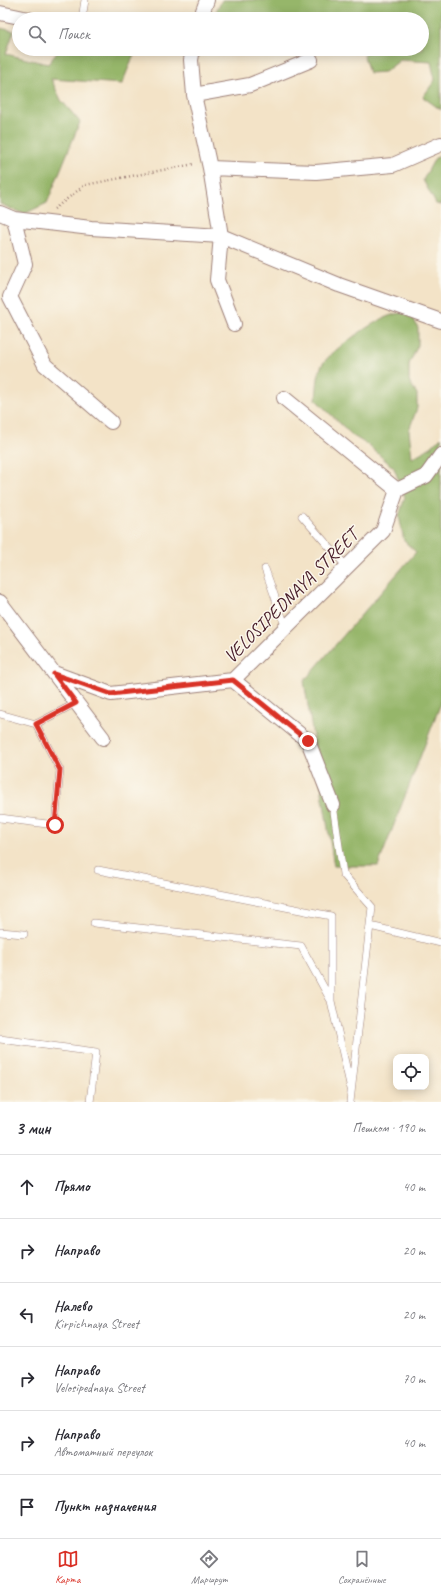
<!DOCTYPE html>
<html lang="ru">
<meta charset="utf-8">
<style>
:root{--surface:#fff;--page:#f2f2f3;--text:#2b2b33;--muted:#7c7c81;--line:#e1e1e2;--accent:#d93025}
body{margin:0;font-family:Caveat,sans-serif;background:var(--page);color:var(--text)}
.controls{position:absolute;right:12px;bottom:12px;display:grid;overflow:hidden;border-radius:8px;box-shadow:0 2px 10px #0003}
.controls button{width:36px;height:36px;display:grid;place-items:center;padding:0;border:0;border-bottom:1px solid var(--line);background:var(--surface);color:var(--text);font:20px sans-serif}
.stop{position:absolute;width:12px;height:12px;margin:-9px;border:3px solid #d93025;border-radius:50%;background:#fff}
.stop.end{background:#d93025;border-color:#fff;box-shadow:0 1px 4px #0008}
.list{margin:0;padding:0;list-style:none}
h2{display:flex;justify-content:space-between;align-items:center;height:52px;margin:0;padding:0 16px;font-size:17px}
h2 small{font-size:13px;font-weight:400;color:var(--muted)}
.list li{display:grid;grid-template-columns:26px 1fr auto;gap:12px;align-items:center;box-sizing:border-box;height:64px;padding:0 16px;border-top:1px solid var(--line)}
.list b{display:block;font-size:15px;white-space:nowrap}
.list p{margin:0;font-size:13px;white-space:nowrap;color:var(--muted)}
.list em{font-size:13px;font-style:normal;color:var(--muted)}
.icon{flex:none;width:22px;height:22px;fill:none;stroke:currentColor;stroke-width:2;stroke-linecap:round;stroke-linejoin:round}
.map{position:relative;flex:none;width:441px;height:1102px;overflow:hidden}
.search{position:absolute;background:var(--surface);box-shadow:0 2px 10px #0003;left:12px;right:12px;top:12px;height:44px;display:flex;align-items:center;gap:10px;box-sizing:border-box;padding:0 14px;border-radius:22px;color:var(--muted);font-size:15px}
.sheet{height:436px;background:var(--surface)}
nav{display:flex;justify-content:space-around;align-items:center;box-sizing:border-box;height:56px;border-top:1px solid var(--line);background:var(--surface);font-size:11px;color:var(--muted)}
nav a{display:grid;justify-items:center;gap:2px}
nav .on{color:var(--accent)}
.map>svg:first-child{display:block}
.forest{fill:#96b66a;stroke:#706a4a}
.lines{fill:none;stroke-linecap:round;stroke-linejoin:round}
.lane-casing{stroke:#9e8179;stroke-width:8}
.street-casing{stroke:#9e8179;stroke-width:16}
.path{stroke:#9e8179;stroke-width:2.5;stroke-dasharray:1 3;stroke-linecap:butt}
.lane{stroke:#fff;stroke-width:7}
.street{stroke:#fff;stroke-width:14}
.route{stroke:#d93025;stroke-width:5}
.labels{text-anchor:middle;dominant-baseline:central;stroke-width:3;stroke-linejoin:round;paint-order:stroke}
.street-label{font-size:19px;fill:#4a1f2b;stroke:#fbf7ec}
</style>
<div class="map">
<svg width="441" height="1102" viewBox="0 0 441 1102">
<rect width="100%" height="100%" fill="#fbf7ec"/>
<filter id="ink" filterUnits="userSpaceOnUse"><feTurbulence type="fractalNoise" baseFrequency=".025" numOctaves="2"/><feDisplacementMap in="SourceGraphic" scale="8" xChannelSelector="R" yChannelSelector="G"/><feConvolveMatrix kernelMatrix="1 2 1 2 8 2 1 2 1" color-interpolation-filters="sRGB"/></filter>
<filter id="wash" filterUnits="userSpaceOnUse"><feTurbulence type="fractalNoise" baseFrequency=".012" numOctaves="4" result="noise"/><feDisplacementMap in="SourceGraphic" scale="16" xChannelSelector="R" yChannelSelector="G"/><feGaussianBlur stdDeviation="0.9" result="paint"/><feColorMatrix in="noise" values="0 0 0 0 0 0 0 0 0 0 0 0 0 0 0 0 0 1.4 0 .05"/><feComposite in="paint" operator="in"/></filter>
<g filter="url(#wash)">
<rect width="100%" height="100%" fill="#f3e3c7"/>
<!-- forest -->
<path class="forest" d="M222 0H441V110L423 97 435 80 431 62 400 60 385 72 369 73 364 56 369 49H422V19H212Z
M0 28 14 31 6 54 48 64 60 49H136L122 84 51 79 61 100 80 122 47 203 24 214 0 204Z
M441 156V205L436 204 423 180 435 158Z
M410 311 418 328V345L409 364V381L417 394V408L409 430 412 458 431 447 441 437V703L378 866H334L304 681 416 552 404 541 399 516 405 497 394 468 368 445 353 436 316 400C317 389 317 377 321 367 326 354 370 324 384 318 392 314 402 313 410 311Z"/>
</g>
<g filter="url(#ink)">
<g class="lines">
<!-- lane casing -->
<g class="lane-casing">
<path id="lane" d="M82 19 85 0
M302 516 347 567
M265 569 286 628
M0 714 36 724 60 770 55 825 0 818
M36 724 76 703
M333 805 343 874 372 907 350 1102
M98 870 331 916V1001L351 1089
M94 923 301 946 330 999
M370 926 441 943
M0 932 24 934
M0 1039 96 1052 90 1102"/>
</g>
<!-- street casing -->
<g class="street-casing">
<path id="street" d="M0 13 29 19
M200 19 207 0
M193 49 191 60 194 95 210 168 221 236 217 280 234 324
M194 95 250 85 311 60
M210 168 316 172 393 165 441 144
M0 213 14 219 91 228 221 236 339 285 441 321
M14 219 25 264 10 297 45 365 111 422
M284 398 397 490
M0 602 103 738
M54 673 111 694 233 680 383 531 397 490 426 476 441 455
M233 680 308 741 333 805"/>
</g>
<!-- path -->
<path class="path" d="M160 49 177 55
M54 209 85 185 194 164"/>
<!-- lane -->
<use href="#lane" class="lane"/>
<!-- street -->
<use href="#street" class="street"/>
</g>
</g>
<g class="lines" filter="url(#ink)">
<!-- route -->
<path class="route" d="M55 825 60 770 36 724 76 703 54 674 111 694 233 680 308 741"/>
</g>
<g class="labels">
<!-- street labels -->
<g class="street-label">
<text transform="translate(291 596) rotate(-45)">VELOSIPEDNAYA STREET</text>
</g>
</g>
</svg>
<div class="controls">
<button><svg class="icon" aria-label="locate" viewBox="0 0 24 24"><circle cx="12" cy="12" r="6"/><path d="M12 2v4M12 18v4M2 12h4M18 12h4"/></svg></button>
</div>
<div class="stop" style="left:55px;top:825px"></div>
<div class="stop end" style="left:308px;top:741px"></div>
<div class="search"><svg class="icon" aria-label="search" viewBox="0 0 24 24"><circle cx="10" cy="10" r="6"/><path d="M15 15l6 6"/></svg>Поиск</div>
</div>
<section class="sheet">
<h2>3 мин<small>Пешком · 190 m</small></h2>
<ul class="list">
<li><svg class="icon" aria-label="ahead" viewBox="0 0 24 24"><path d="M12 20V5M6 11l6-6 6 6"/></svg><div><b>Прямо</b></div><em>40 m</em></li>
<li><svg class="icon" aria-label="right" viewBox="0 0 24 24"><path d="M7 20v-9h11M14 6l5 5-5 5"/></svg><div><b>Направо</b></div><em>20 m</em></li>
<li><svg class="icon" aria-label="left" viewBox="0 0 24 24"><path d="M17 20v-9H6M10 6l-5 5 5 5"/></svg><div><b>Налево</b><p>Kirpichnaya Street</p></div><em>20 m</em></li>
<li><svg class="icon" aria-label="right" viewBox="0 0 24 24"><path d="M7 20v-9h11M14 6l5 5-5 5"/></svg><div><b>Направо</b><p>Velosipednaya Street</p></div><em>70 m</em></li>
<li><svg class="icon" aria-label="right" viewBox="0 0 24 24"><path d="M7 20v-9h11M14 6l5 5-5 5"/></svg><div><b>Направо</b><p>Автоматный переулок</p></div><em>40 m</em></li>
<li><svg class="icon" aria-label="arrive" viewBox="0 0 24 24"><path d="M6 21V4h12l-3 4 3 4H6"/></svg><div><b>Пункт назначения</b></div></li>
</ul>
</section>
<nav>
<a class="on"><svg class="icon" aria-label="map" viewBox="0 0 24 24"><path d="M3 6l6-2 6 2 6-2v14l-6 2-6-2-6 2zM9 4v14M15 6v14"/></svg>Карта</a>
<a><svg class="icon" aria-label="directions" viewBox="0 0 24 24"><path d="M12 3l9 9-9 9-9-9zM9 14v-3h6M13 9l2 2-2 2"/></svg>Маршрут</a>
<a><svg class="icon" aria-label="saved" viewBox="0 0 24 24"><path d="M7 4h10v16l-5-4-5 4z"/></svg>Сохранённые</a>
</nav>
